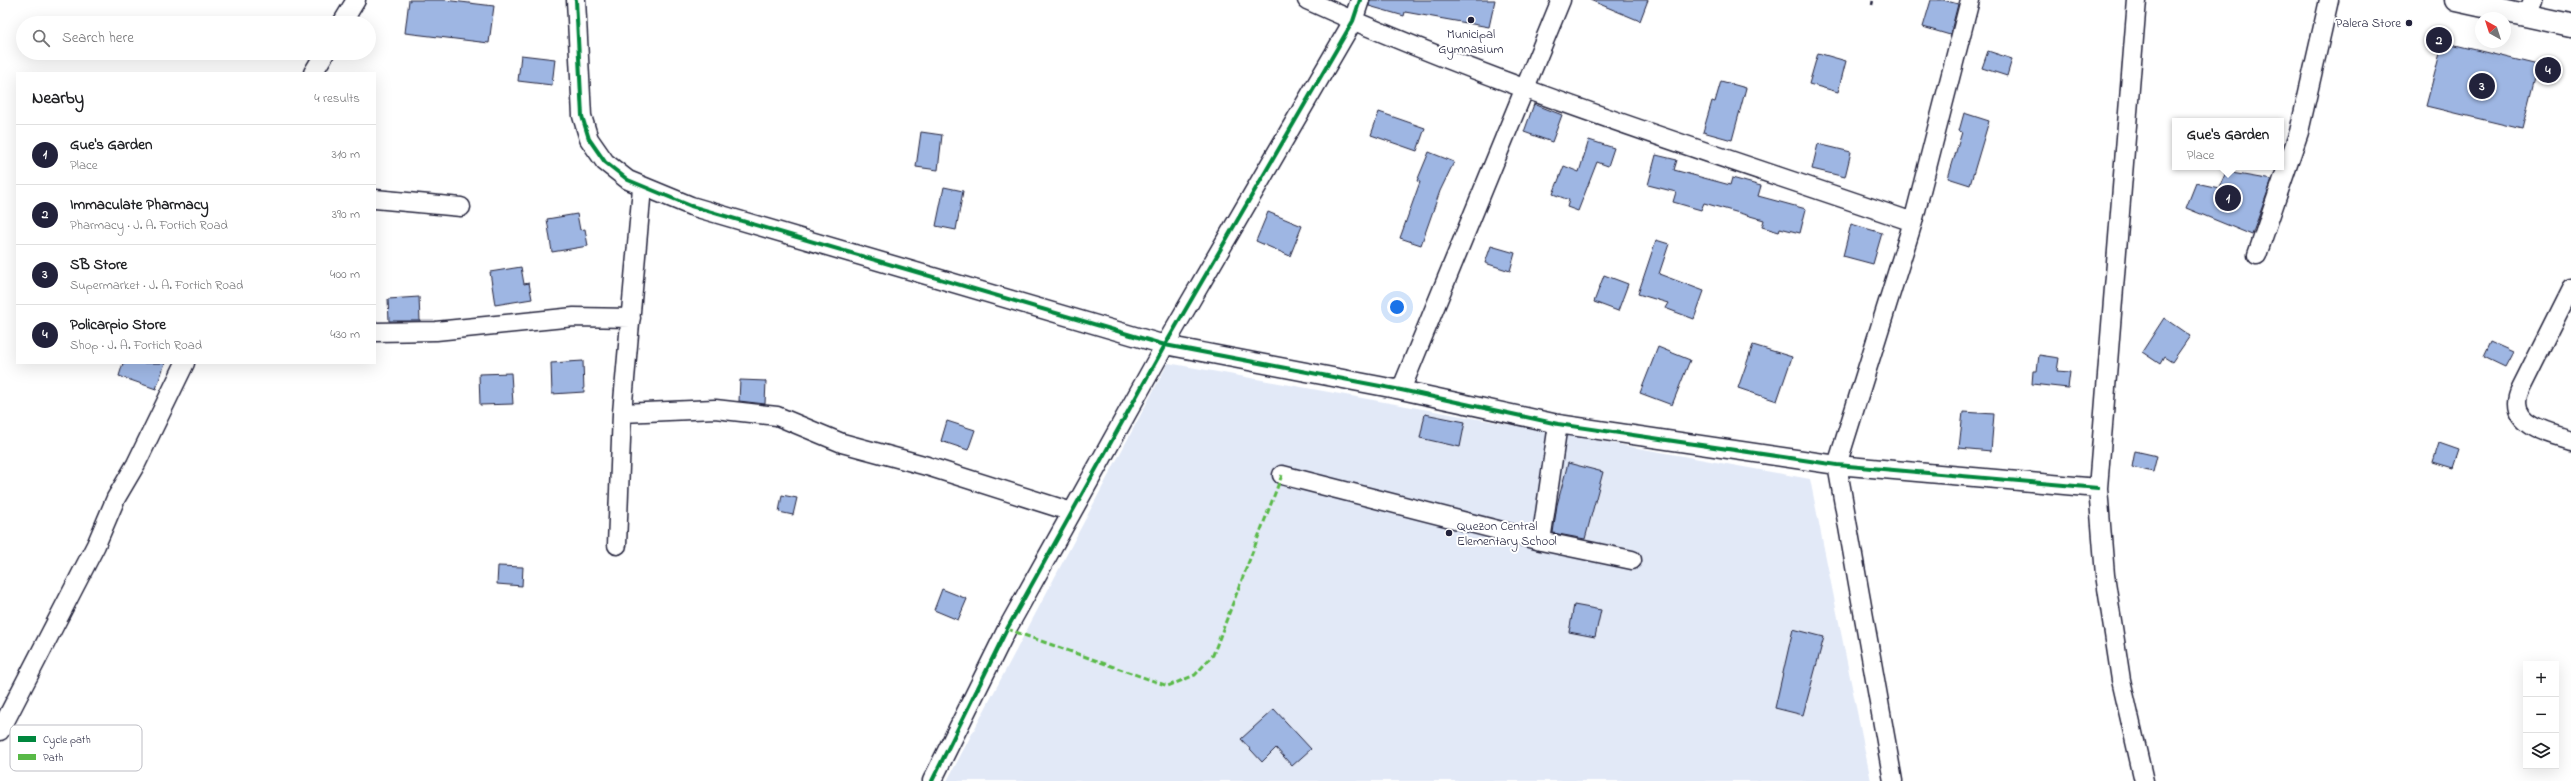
<!DOCTYPE html>
<meta charset="utf-8">
<style>
:root{--surface:#fff;--page:#f2f2f2;--text:#202124;--muted:#757577;--line:#e0e0e0;--accent:#22223b}
body{margin:0;font-family:"Indie Flower",sans-serif;background:var(--page);color:var(--text)}
.controls{position:absolute;right:12px;bottom:12px;display:grid;overflow:hidden;border-radius:0px;box-shadow:0 4px 16px #0002}
.controls button{width:36px;height:36px;display:grid;place-items:center;padding:0;border:0;border-bottom:1px solid var(--line);background:var(--surface);color:var(--text);font:20px sans-serif}
.compass{position:absolute;left:2475px;top:12px;width:36px;height:36px;border-radius:50%;background:var(--surface);box-shadow:0 4px 16px #0002;rotate:321deg}
.you{position:absolute;left:1397px;top:307px;width:14px;height:14px;margin:-10px;border:3px solid #fff;border-radius:50%;background:#1a73e8;box-shadow:0 0 0 6px #1a73e833}
.badge{display:grid;place-items:center;width:26px;height:26px;border-radius:50%;background:var(--accent);color:#fff;font-size:13px;font-weight:700}
.pin{position:absolute;translate:-50% -50%;border:2px solid #fff;box-shadow:0 1px 4px #0006}
.popup{position:absolute;left:2172px;top:118px;width:112px;height:52px;box-sizing:border-box;display:grid;place-content:center;border-radius:0px;background:var(--surface);filter:drop-shadow(0 1px 3px #0005);font-size:13px;white-space:nowrap;color:var(--muted)}
.popup b{font-size:15px;color:var(--text)}
.popup::after{content:'';position:absolute;left:50%;top:100%;margin-left:-8px;border:8px solid transparent;border-top-color:var(--surface)}
.list{margin:0;padding:0;list-style:none}
h2{display:flex;justify-content:space-between;align-items:center;height:52px;margin:0;padding:0 16px;font-size:17px}
h2 small{font-size:13px;font-weight:400;color:var(--muted)}
.list li{display:grid;grid-template-columns:26px 1fr auto;gap:12px;align-items:center;box-sizing:border-box;height:60px;padding:0 16px;border-top:1px solid var(--line)}
.list b{display:block;font-size:15px;white-space:nowrap}
.list p{margin:0;font-size:13px;white-space:nowrap;color:var(--muted)}
.list em{font-size:13px;font-style:normal;color:var(--muted)}
.icon{flex:none;width:22px;height:22px;fill:none;stroke:currentColor;stroke-width:2;stroke-linecap:round;stroke-linejoin:round}
.map{position:relative;flex:none;width:2571px;height:781px;overflow:hidden}
.search{position:absolute;background:var(--surface);box-shadow:0 4px 16px #0002;left:16px;top:16px;width:360px;height:44px;display:flex;align-items:center;gap:10px;box-sizing:border-box;padding:0 14px;border-radius:22px;color:var(--muted);font-size:15px}
.panel{position:absolute;background:var(--surface);box-shadow:0 4px 16px #0002;left:16px;top:72px;width:360px;height:292px;border-radius:0px}
.map>svg:first-child{display:block}
.built{fill:#e2e9f7}
.building{fill:#9eb6e3;stroke:#22223b}
.lines{fill:none;stroke-linecap:round;stroke-linejoin:round}
.minor-casing{stroke:#22223b;stroke-width:21}
.highway-casing{stroke:#22223b;stroke-width:25}
.path{stroke:#22223b;stroke-width:2.5;stroke-dasharray:4 3;stroke-linecap:butt}
.minor{stroke:#fff;stroke-width:18}
.highway{stroke:#fff;stroke-width:22}
.quiet{stroke:#58b947;stroke-width:3;stroke-dasharray:6 3;stroke-linecap:butt}
.cycleway-casing{stroke:#fff;stroke-width:6}
.cycleway{stroke:#00873e;stroke-width:4}
.poi-dot{fill:#22223b;stroke:#fff;stroke-width:1.5}
.labels{text-anchor:middle;dominant-baseline:central;stroke-width:4;stroke-linejoin:round;paint-order:stroke}
.poi-label{font-size:13px;fill:#22223b;stroke:#fff;text-anchor:end}
.key{fill:#fff;stroke:#bdbdc4;stroke-width:1}
.key-label{font-size:11px;fill:#22223b}
</style>
<div class="map">
<svg width="2571" height="781" viewBox="0 0 2571 781">
<rect width="100%" height="100%" fill="#fff"/>
<filter id="ink" filterUnits="userSpaceOnUse"><feTurbulence type="fractalNoise" baseFrequency=".025" numOctaves="2"/><feDisplacementMap in="SourceGraphic" scale="8" xChannelSelector="R" yChannelSelector="G"/><feConvolveMatrix kernelMatrix="1 2 1 2 8 2 1 2 1" color-interpolation-filters="sRGB"/></filter>
<g filter="url(#ink)">
<!-- built -->
<path class="built" d="M1168 363 1810 479 1871 781H947Z"/>
<!-- building -->
<path class="building" d="M409 0H444L494 6 489 43 405 33Z
M1370 0H1495L1489 27 1405 12 1404 16 1369 6Z
M1590 0H1648L1640 21Z
M1931 0H1943L1958 4 1950 35 1923 27Z
M2443 42 2538 65 2522 129 2426 106Z
M1988 51 2012 59 2007 76 1982 68Z
M1818 53 1846 61 1838 92 1809 84Z
M521 55 555 59 552 85 518 81Z
M1721 81 1746 88 1732 140 1703 132 1712 101 1715 102Z
M1534 104 1562 115 1552 142 1524 132Z
M1379 112 1425 128 1417 151 1371 135Z
M1964 113 1989 121 1970 185 1948 178 1962 132 1959 131Z
M921 132 942 135 938 170 916 167Z
M1589 140 1614 148 1608 166 1597 162 1578 211 1567 207 1569 200 1553 194 1564 166 1579 172Z
M1818 144 1851 152 1845 177 1812 169Z
M1429 152 1454 162 1440 191 1421 245 1400 238 1420 182 1417 181Z
M1656 155 1677 160 1674 170 1730 185 1732 178 1761 186 1758 196 1806 209 1800 233 1780 228 1779 232 1762 227 1764 220 1704 203 1701 210 1673 202 1676 192 1648 185Z
M2226 172 2272 180 2252 235 2186 208 2196 183 2219 188Z
M944 187 963 191 956 230 936 226Z
M1268 212 1302 226 1290 256 1256 241Z
M577 214 580 230 585 229 588 246 552 252 547 219Z
M1851 224 1882 233 1873 264 1843 256Z
M1656 240 1669 244 1659 274 1704 291 1694 319 1665 308 1668 303 1638 294Z
M1491 246 1515 253 1510 271 1485 263Z
M521 267 524 284 529 283 532 299 495 305 490 272Z
M1604 275 1628 284 1618 311 1594 302Z
M419 297 420 321H389L388 299Z
M2164 318 2190 336 2172 362 2164 357 2160 364 2142 352Z
M2491 342 2513 352 2505 367 2484 357Z
M1753 345 1792 357 1777 401 1738 388Z
M1658 347 1690 360 1672 405 1640 393Z
M2039 355 2059 358 2057 371 2070 372 2068 388 2032 384 2033 371H2037Z
M583 361 584 392 552 394 551 363Z
M123 363H165L156 389 119 376Z
M511 373 513 404 480 405 479 374Z
M740 380 766 381 765 404 739 401Z
M1963 412 1994 414 1991 451 1959 448Z
M1425 414 1465 422 1460 447 1420 438Z
M947 421 975 430 968 450 941 441Z
M2439 443 2459 450 2453 468 2433 462Z
M2135 451 2157 456 2153 472 2132 467Z
M1568 463 1603 472 1585 539 1553 533 1557 505Z
M782 495 797 498 793 515 779 512Z
M498 566 523 567 522 586 497 584Z
M942 589 967 599 958 620 934 610Z
M1574 605 1601 610 1595 637 1569 632Z
M1793 629 1824 637 1803 715 1775 708Z
M1274 709 1311 749 1292 766 1276 748 1262 762 1241 739Z"/>
<g class="lines">
<!-- minor casing -->
<g class="minor-casing">
<path id="minor" d="M576 0 582 116 589 139 605 162 628 180 691 206 1165 345 1401 390 1558 424 1837 465 2098 488
M1307 0C1503 89 1710 152 1913 222
M2137 0 2098 488 2105 575 2121 680 2144 781
M2527 15 2533 0
M342 23 356 0
M313 73 325 53
M375 199 461 207
M2257 255 2299 132 2329 0
M2571 288 2521 388C2519 392 2517 398 2517 403 2517 427 2553 434 2571 440
M375 332 436 331 574 317 631 318
M1401 390 1561 0
M622 413 715 409 777 416 842 443 927 466 1072 512
M1282 475 1541 541 1632 560
M1541 541 1558 424
M617 545 622 413 642 188
M0 731 96 545 116 498 136 464 185 363
M932 781 1007 629 1165 345 1353 21 1360 0
M1893 781 1837 465 1913 222 1970 0"/>
</g>
<!-- highway casing -->
<g class="highway-casing">
<path id="highway" d="M2456 0 2571 25"/>
</g>
<!-- path -->
<path class="path" d="M1872 5 1873 0"/>
<!-- minor -->
<use href="#minor" class="minor"/>
<!-- highway -->
<use href="#highway" class="highway"/>
<!-- quiet -->
<path class="quiet" d="M1007 629 1168 686 1195 675 1213 655 1282 475"/>
<!-- cycleway casing -->
<g class="cycleway-casing">
<path id="cycleway" d="M576 0 582 116 589 139 605 162 628 180 691 206 1165 345 1401 390 1558 424 1837 465 2098 488
M932 781 1007 629 1165 345 1353 21 1360 0"/>
</g>
<!-- cycleway -->
<use href="#cycleway" class="cycleway"/>
</g>
</g>
<!-- markers -->
<g class="poi-dot">
<circle cx="1471" cy="20" r="4"/>
<circle cx="2409" cy="23" r="4"/>
<circle cx="1449" cy="533" r="4"/>
</g>
<g class="labels">
<!-- poi labels -->
<g class="poi-label">
<text x="2401" y="23">Palera Store</text>
<text x="1471" y="34" text-anchor="middle">Municipal<tspan x="1471" dy="15">Gymnasium</tspan></text>
<text x="1457" y="526" text-anchor="start">Quezon Central<tspan x="1457" dy="15">Elementary School</tspan></text>
</g>
</g>
<!-- legend -->
<rect x="10" y="725" width="132" height="46" rx="6" class="key"/>
<rect x="18" y="736" width="18" height="6" fill="#00873e"/>
<rect x="18" y="754" width="18" height="6" fill="#58b947"/>
<g class="key-label">
<text x="43" y="743">Cycle path</text>
<text x="43" y="761">Path</text>
</g>
</svg>
<div class="controls">
<button>+</button>
<button>−</button>
<button><svg class="icon" aria-label="layers" viewBox="0 0 24 24"><path d="M12 4l9 5-9 5-9-5zM3 14l9 5 9-5"/></svg></button>
</div>
<svg class="compass" viewBox="-18 -18 36 36"><path d="M0-13l5 13h-10z" fill="#e53935"/><path d="M0 13l5-13h-10z" fill="#757577"/></svg>
<div class="you"></div>
<div class="pin badge" style="left:2228px;top:198px">1</div>
<div class="popup"><b>Gue's Garden</b>Place</div>
<div class="pin badge" style="left:2439px;top:40px">2</div>
<div class="pin badge" style="left:2482px;top:86px">3</div>
<div class="pin badge" style="left:2548px;top:70px">4</div>
<div class="search"><svg class="icon" aria-label="search" viewBox="0 0 24 24"><circle cx="10" cy="10" r="6"/><path d="M15 15l6 6"/></svg>Search here</div>
<section class="panel">
<h2>Nearby<small>4 results</small></h2>
<ul class="list">
<li><span class="badge">1</span><div><b>Gue's Garden</b><p>Place</p></div><em>310 m</em></li>
<li><span class="badge">2</span><div><b>Immaculate Pharmacy</b><p>Pharmacy · J. A. Fortich Road</p></div><em>390 m</em></li>
<li><span class="badge">3</span><div><b>SB Store</b><p>Supermarket · J. A. Fortich Road</p></div><em>400 m</em></li>
<li><span class="badge">4</span><div><b>Policarpio Store</b><p>Shop · J. A. Fortich Road</p></div><em>430 m</em></li>
</ul>
</section>
</div>
